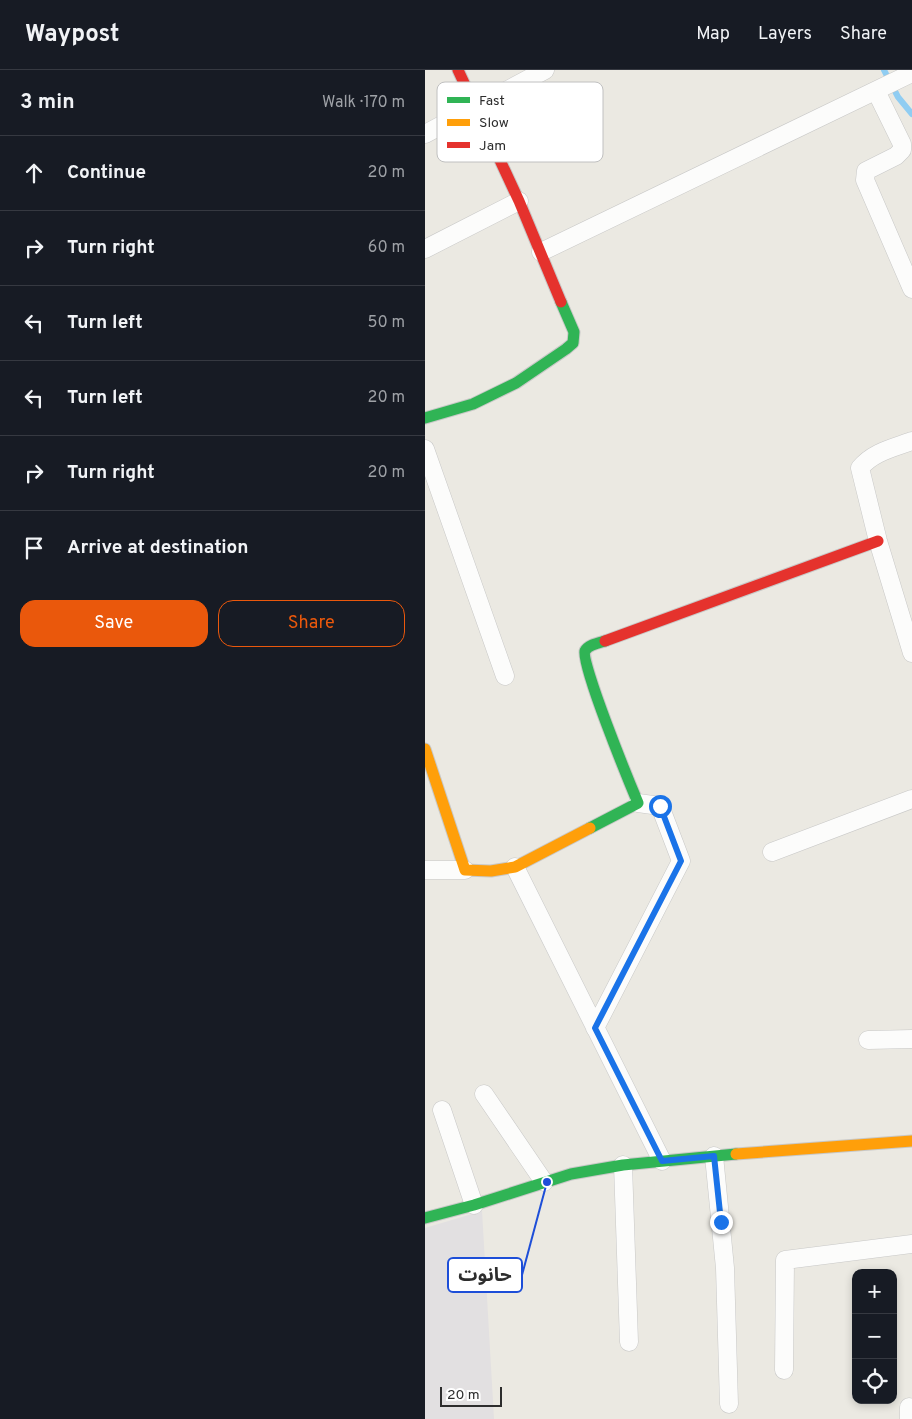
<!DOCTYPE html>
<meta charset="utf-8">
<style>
:root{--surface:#171b24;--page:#242831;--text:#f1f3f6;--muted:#9ea1a6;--line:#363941;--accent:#ea580c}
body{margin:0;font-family:Overpass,"Noto Sans Arabic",sans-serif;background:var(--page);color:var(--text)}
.controls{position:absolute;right:15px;bottom:15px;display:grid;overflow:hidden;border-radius:10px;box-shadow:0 2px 8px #0003}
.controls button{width:45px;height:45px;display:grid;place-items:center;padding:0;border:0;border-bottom:1px solid var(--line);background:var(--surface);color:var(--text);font:25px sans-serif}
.scale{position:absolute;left:15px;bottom:12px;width:62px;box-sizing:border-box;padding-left:5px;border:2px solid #2d2d2d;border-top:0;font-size:14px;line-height:18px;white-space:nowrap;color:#2d2d2d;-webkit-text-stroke:4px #fff;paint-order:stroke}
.stop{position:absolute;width:15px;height:15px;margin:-11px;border:4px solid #1a73e8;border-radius:50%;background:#fff}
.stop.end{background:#1a73e8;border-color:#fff;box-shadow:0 1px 5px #0008}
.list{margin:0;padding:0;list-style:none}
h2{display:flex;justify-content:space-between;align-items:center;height:65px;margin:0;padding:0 20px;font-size:21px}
h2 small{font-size:16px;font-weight:400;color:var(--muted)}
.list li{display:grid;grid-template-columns:32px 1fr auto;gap:15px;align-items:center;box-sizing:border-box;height:75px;padding:0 20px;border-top:1px solid var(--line)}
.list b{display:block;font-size:19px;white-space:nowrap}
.list em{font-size:16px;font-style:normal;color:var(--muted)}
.actions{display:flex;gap:10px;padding:15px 20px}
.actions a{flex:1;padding:11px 0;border:1px solid var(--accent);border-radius:15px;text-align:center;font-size:18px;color:var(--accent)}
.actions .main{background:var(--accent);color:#fff}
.icon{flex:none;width:28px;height:28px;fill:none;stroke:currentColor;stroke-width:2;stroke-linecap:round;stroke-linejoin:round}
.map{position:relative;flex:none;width:487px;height:1349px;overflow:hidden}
header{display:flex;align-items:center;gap:30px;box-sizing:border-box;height:70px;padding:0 25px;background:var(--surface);border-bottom:1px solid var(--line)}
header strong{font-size:24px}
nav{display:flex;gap:28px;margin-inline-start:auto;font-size:18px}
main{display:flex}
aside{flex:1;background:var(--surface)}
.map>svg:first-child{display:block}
.industrial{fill:#e2e0e1}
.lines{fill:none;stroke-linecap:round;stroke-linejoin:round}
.stream{stroke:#90cdf2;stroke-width:6}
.street-casing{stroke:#c8c8c7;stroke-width:19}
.fast-casing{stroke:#c8c8c7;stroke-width:13}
.slow-casing{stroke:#c8c8c7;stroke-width:13}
.jam-casing{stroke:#c8c8c7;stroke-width:13}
.street{stroke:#fcfcfb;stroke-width:18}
.fast{stroke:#30b455;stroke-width:11}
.slow{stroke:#ff9f0a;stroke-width:11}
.jam{stroke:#e5322d;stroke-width:11}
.route{stroke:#1a73e8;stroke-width:6}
.key{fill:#fff;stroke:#c0c0c0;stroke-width:1}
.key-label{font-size:14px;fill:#2d2d2d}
.leader{fill:none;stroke:#1d4ed8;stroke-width:2}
.callout-dot{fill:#1d4ed8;stroke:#fff;stroke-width:2}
.callout{fill:#fff;stroke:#1d4ed8;stroke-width:2}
.callout-label{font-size:19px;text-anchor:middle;font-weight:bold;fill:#2d2d2d}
</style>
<header>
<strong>Waypost</strong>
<nav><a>Map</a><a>Layers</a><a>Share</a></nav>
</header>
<main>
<aside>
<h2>3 min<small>Walk · 170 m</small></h2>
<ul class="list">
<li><svg class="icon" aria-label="ahead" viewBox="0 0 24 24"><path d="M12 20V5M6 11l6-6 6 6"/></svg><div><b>Continue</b></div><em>20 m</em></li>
<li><svg class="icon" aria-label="right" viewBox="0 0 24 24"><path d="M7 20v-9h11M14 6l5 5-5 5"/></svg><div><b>Turn right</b></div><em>60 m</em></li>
<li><svg class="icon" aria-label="left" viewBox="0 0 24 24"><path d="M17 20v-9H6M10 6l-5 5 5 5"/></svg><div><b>Turn left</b></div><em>50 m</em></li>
<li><svg class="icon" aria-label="left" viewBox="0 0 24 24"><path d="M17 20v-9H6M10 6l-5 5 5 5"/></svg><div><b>Turn left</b></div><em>20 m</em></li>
<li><svg class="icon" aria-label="right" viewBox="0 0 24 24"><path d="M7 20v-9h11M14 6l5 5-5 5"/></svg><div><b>Turn right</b></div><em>20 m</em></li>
<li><svg class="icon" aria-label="arrive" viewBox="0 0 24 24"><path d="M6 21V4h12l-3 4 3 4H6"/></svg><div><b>Arrive at destination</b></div></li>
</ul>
<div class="actions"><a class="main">Save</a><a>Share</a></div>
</aside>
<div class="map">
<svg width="487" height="1349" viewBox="0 0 487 1349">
<rect width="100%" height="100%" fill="#ebe9e2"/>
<!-- industrial -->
<path class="industrial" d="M57 1141 69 1349H0V1158Z"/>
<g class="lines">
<!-- stream -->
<path class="stream" d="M459 0 473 27 487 44"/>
<!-- street casing -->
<g class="street-casing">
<path id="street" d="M451 21 477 74V80L471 86 441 101 440 110 487 219
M0 64 120 0
M0 179 94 131
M116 182 487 3
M487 371C468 378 448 382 435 398L453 471 487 583
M0 379 80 606
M347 782 487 729
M90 797 237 1091
M0 800H40
M170 958 256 791 235 736 213 733
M443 970 487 969
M59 1024 119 1112
M17 1040 49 1135
M289 1086 300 1198 304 1334
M198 1095 204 1272
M359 1300 360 1190 487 1174
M484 1337V1349"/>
</g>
<!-- fast casing -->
<g class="fast-casing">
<path id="fast" d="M0 348 48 334 91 313 141 279 148 273 149 262 136 232
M165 758 213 733C205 714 155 592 160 581 163 575 173 573 180 571
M0 1148 49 1135 146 1104 198 1095 311 1084"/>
</g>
<!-- slow casing -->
<g class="slow-casing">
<path id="slow" d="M0 679 40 800 66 801 90 797 165 758
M311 1084 487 1071"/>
</g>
<!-- jam casing -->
<g class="jam-casing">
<path id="jam" d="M33 0 94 131 136 232
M180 571 453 471"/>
</g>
<!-- street -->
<use href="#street" class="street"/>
<!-- fast -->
<use href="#fast" class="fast"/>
<!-- slow -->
<use href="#slow" class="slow"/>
<!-- jam -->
<use href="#jam" class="jam"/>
</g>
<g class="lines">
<!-- route -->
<path class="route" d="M235 736 256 791 170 958 237 1091 289 1086 296 1152"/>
</g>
<!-- legend -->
<rect x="12" y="12" width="166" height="80" rx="8" class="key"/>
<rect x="22" y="27" width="23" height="6" fill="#30b455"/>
<rect x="22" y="49" width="23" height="7" fill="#ff9f0a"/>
<rect x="22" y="72" width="23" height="6" fill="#e5322d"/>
<g class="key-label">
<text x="54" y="35">Fast</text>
<text x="54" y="57">Slow</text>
<text x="54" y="80">Jam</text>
</g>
<!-- callouts -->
<path class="leader" d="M122 1112L97 1205"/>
<circle class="callout-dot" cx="122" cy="1112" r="5"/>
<rect class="callout" x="23" y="1188" width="74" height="34" rx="5"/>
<g class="callout-label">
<text x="60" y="1211">حانوت</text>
</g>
</svg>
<div class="controls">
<button>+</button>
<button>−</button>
<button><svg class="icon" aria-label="locate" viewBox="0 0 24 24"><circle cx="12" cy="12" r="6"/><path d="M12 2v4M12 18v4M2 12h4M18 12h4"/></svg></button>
</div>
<div class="scale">20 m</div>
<div class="stop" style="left:235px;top:736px"></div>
<div class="stop end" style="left:296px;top:1152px"></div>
</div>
</main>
